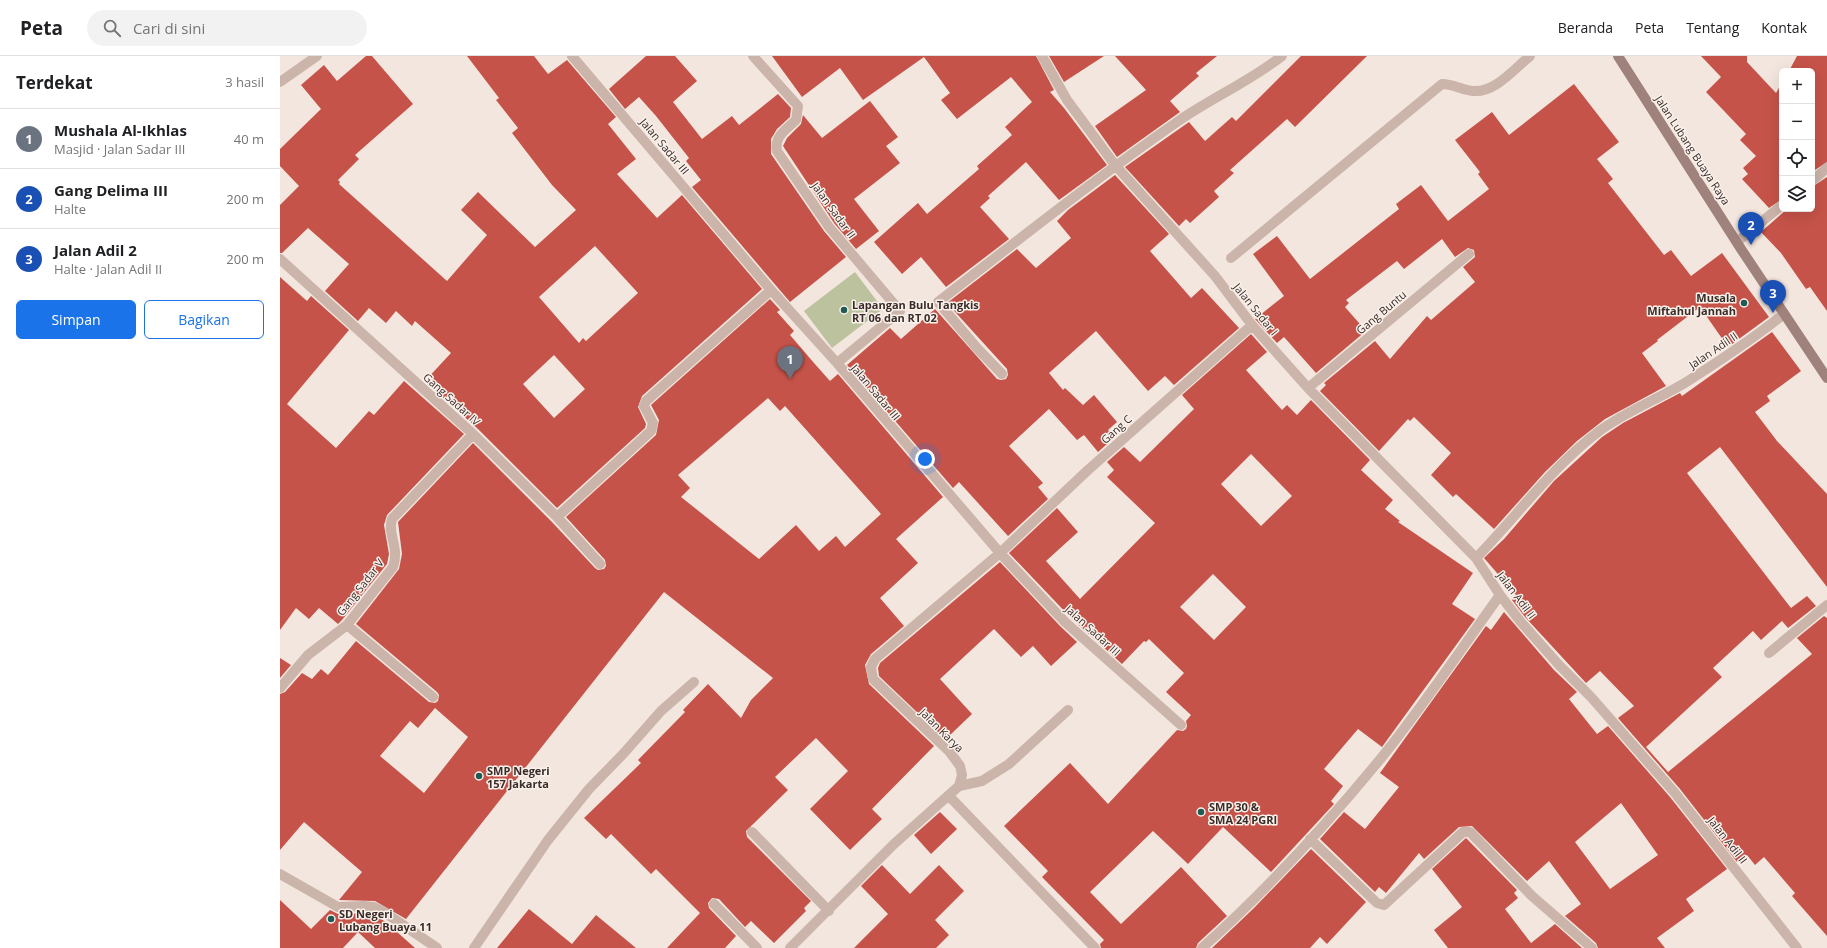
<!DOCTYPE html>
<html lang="id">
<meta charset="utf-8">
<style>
:root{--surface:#fff;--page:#f2f2f2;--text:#202124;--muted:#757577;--line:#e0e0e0;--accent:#1a73e8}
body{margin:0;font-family:"Open Sans",sans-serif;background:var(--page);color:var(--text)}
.controls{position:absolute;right:12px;top:12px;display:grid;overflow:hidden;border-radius:6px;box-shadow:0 4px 16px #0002}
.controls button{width:36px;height:36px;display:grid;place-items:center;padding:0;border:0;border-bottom:1px solid var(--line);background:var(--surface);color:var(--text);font:20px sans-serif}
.you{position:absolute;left:645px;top:403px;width:14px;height:14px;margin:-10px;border:3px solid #fff;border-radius:50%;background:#1a73e8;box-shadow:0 0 0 6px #1a73e833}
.badge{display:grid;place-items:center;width:26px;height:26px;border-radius:50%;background:var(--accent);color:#fff;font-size:13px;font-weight:700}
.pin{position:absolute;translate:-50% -33px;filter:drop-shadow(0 1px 2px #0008)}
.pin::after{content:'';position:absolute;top:21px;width:14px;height:12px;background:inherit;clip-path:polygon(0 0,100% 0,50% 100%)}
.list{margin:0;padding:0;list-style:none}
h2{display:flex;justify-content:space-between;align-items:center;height:52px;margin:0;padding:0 16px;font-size:17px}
h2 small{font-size:13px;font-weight:400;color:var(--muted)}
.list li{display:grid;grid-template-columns:26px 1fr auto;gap:12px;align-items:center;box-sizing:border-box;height:60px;padding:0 16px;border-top:1px solid var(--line)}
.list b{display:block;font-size:15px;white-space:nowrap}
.list p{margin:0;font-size:13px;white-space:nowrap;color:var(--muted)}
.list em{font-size:13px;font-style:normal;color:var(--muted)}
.actions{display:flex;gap:8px;padding:12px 16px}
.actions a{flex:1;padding:9px 0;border:1px solid var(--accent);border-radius:6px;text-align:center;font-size:14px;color:var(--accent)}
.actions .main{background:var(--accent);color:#fff}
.icon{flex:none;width:22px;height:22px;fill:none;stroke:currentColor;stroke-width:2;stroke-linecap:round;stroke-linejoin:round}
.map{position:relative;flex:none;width:1547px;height:892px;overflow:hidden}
header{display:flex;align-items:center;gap:24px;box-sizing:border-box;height:56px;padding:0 20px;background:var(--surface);border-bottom:1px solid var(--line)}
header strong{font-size:19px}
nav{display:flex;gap:22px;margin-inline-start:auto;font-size:14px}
.search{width:280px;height:36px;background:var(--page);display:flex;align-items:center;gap:10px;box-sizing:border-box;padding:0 14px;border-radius:22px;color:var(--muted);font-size:15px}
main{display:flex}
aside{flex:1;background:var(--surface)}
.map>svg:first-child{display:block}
.green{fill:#bcc29e}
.building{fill:#c65349;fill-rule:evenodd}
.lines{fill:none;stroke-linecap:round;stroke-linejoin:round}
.service{stroke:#cbb4aa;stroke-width:10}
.minor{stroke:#cbb4aa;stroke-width:10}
.tertiary{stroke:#cbb4aa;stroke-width:10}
.secondary{stroke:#9f827b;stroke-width:10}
.poi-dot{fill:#1e5b55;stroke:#faf1eb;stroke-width:1.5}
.labels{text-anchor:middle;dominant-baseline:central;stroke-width:3;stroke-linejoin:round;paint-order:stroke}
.street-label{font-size:11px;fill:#392c29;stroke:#faf1eb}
.poi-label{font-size:11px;font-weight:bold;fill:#392c29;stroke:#faf1eb;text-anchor:start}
</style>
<header>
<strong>Peta</strong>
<div class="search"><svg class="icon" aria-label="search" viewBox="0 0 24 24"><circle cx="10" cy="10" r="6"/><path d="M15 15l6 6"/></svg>Cari di sini</div>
<nav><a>Beranda</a><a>Peta</a><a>Tentang</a><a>Kontak</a></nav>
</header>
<main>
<aside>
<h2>Terdekat<small>3 hasil</small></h2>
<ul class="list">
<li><span class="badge" style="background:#6b7280">1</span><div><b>Mushala Al-Ikhlas</b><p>Masjid · Jalan Sadar III</p></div><em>40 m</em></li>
<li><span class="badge" style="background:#1a4fb4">2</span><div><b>Gang Delima III</b><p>Halte</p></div><em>200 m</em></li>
<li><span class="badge" style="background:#1a4fb4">3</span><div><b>Jalan Adil 2</b><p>Halte · Jalan Adil II</p></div><em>200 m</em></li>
</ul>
<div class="actions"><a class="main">Simpan</a><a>Bagikan</a></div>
</aside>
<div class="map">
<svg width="1547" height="892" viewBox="0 0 1547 892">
<rect width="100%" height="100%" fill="#f3e6de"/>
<!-- green -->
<path class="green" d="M575 216 603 253 552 292 524 255Z"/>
<!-- building -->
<path class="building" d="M86 0H92L133 48 75 99 79 103 58 124 60 126 59 128 167 225 207 179 181 154 198 136 255 191 296 154 272 129 232 77 238 72 216 44 219 42 187 0H254L268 18 287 4 336 61 328 68 356 103 337 118 377 162 402 139 482 233 362 340 358 351 366 368 365 372 277 452 198 373 145 325 171 297 135 265 132 270 116 255 106 267 89 252 78 265 45 235 69 208 28 172 2 197H0V149L19 130 0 110V93L41 53 21 29 44 9 57 25ZM315 190 358 237 306 285 303 282 299 287 259 241ZM274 299 305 333 274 362 243 328Z
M366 0H395L417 25 393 46 422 83 452 60 459 69 498 38 511 52 510 61 497 73 491 83V98L544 175 566 201 510 246 412 131 421 124 406 105 409 102 376 60 359 41 345 53 329 33Z
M492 0H756L774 34 770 36 784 52 827 109 779 144 746 106 708 140 710 142 700 151 729 183 666 231 641 201 622 218 594 186 638 147 647 158 699 113 697 110 732 79 725 71 752 46 731 21 677 63 661 44 670 37 644 1 583 44 560 12 522 41Z
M769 0H824L784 26Z
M835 0H937L916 17 919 20 890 45 900 56 837 101 815 70 866 34Z
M1021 0H1087L1015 71 1007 63 950 114 954 117 934 135 939 141 910 167 906 163 899 170 845 111 909 66 925 85 952 61 956 65Z
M1421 0H1467V6L1496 37 1502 27V143L1489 152 1462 123 1468 118 1463 112 1476 100 1460 84 1466 78 1426 36 1441 21Z
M1517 0H1547V106L1532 116V15H1509Z
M1294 28 1339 86 1317 103 1333 123 1328 127 1384 199 1391 194 1411 220 1442 197 1489 261 1448 291 1420 251 1377 284 1378 285 1362 297 1386 330 1325 363 1297 385 1265 416 1214 473 1176 438 1173 441 1151 419 1171 397 1134 361 1130 365 1128 363 1099 395 1040 335 1046 329 1044 327 1095 285 1110 303 1147 260 1151 264 1195 226 1183 211 1195 201 1194 194 1188 192 1175 201 1162 183 1124 213 1117 205 1066 244 1069 247 1065 251 1086 275 1036 317 1004 281 997 287 975 263 1004 240 973 198 997 180 1030 223 1119 153 1116 148 1141 129 1168 165 1209 133 1198 118 1200 116 1175 84 1212 56 1229 79Z
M590 45 618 81 606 90 620 107 574 143 599 175 576 193 554 167 503 90 507 82 521 68 523 59 542 82Z
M835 119 889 178 870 195 911 242 922 232 959 272 894 329 885 320 868 335 816 275 769 317 783 334 785 332 803 349 814 339 837 366 828 374 835 381 818 396 804 379 797 384 769 353 729 390 763 427 758 431 768 443 728 480 679 426 673 432 567 309 610 272 621 283 655 253 717 323 721 324 726 323 728 319 727 313 667 247 737 193 756 212 791 182 777 165 788 154Z
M1547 121V255L1530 231 1526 233 1501 197 1481 176 1507 153H1532V131Z
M0 221 27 245 31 240 69 274 7 348 56 392 89 355 94 359 124 325 184 378 107 459 104 469 109 498 107 508 62 564 58 568 39 552 29 563 16 552 0 574Z
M490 243 500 254 497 256 514 275 510 279 534 307 550 325 558 318 663 441 616 483 638 507 600 542 624 570 591 598 585 609 589 628 654 690 592 753 602 763 570 794 530 753 568 715 536 682 495 721 508 734 466 775 467 781 531 845 524 852 526 855 494 887 471 865 465 871 439 843 432 842 428 847 429 852 456 880 445 892H387L420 857 376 813 371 818 331 778 326 783 304 762 361 707 358 704 405 656 403 654 428 628 461 662 471 644 493 622 384 536 126 863 95 845 59 844 82 816 24 766 0 794V638L5 636 22 617 32 623 41 613 48 619 76 585 149 646 155 647 158 645 159 639 157 636 76 568 119 513 122 498 118 466 193 387 272 466 315 512 318 514 324 513 326 510 325 504 286 461 376 379 379 364 371 349ZM488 342 500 355 505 350 601 458 565 491 556 480 539 495 516 469 479 503 401 441 410 432 398 419ZM155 652 188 681 144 737 100 700 130 665 138 672Z
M1492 276 1521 315 1487 340 1490 345 1475 356 1497 385 1547 438V531L1440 391 1407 417 1511 552 1527 540 1536 550 1508 572 1502 565 1481 584 1473 575 1433 612 1442 621 1366 691 1388 716 1532 598 1517 582 1544 560 1547 562V880L1512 840 1515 837 1484 801 1475 809 1467 799 1457 806 1400 733 1338 662 1354 650 1320 615 1306 627 1245 561 1232 544 1236 539 1204 502 1224 483 1274 425 1322 381 1343 367 1400 337 1402 340Z
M971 278 987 296 966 314 1002 354 1007 349 1017 359 1031 344 1090 404 1081 414 1113 444 1105 453 1120 465 1118 466 1193 517 1172 548 1195 563 1102 691 1078 673 1044 713 1063 730 1051 745 1054 748 991 816 943 771 908 808 873 775 810 836 841 868 901 811 947 860 918 887 916 892H821L820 888 824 884 762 821 768 815 724 770 790 707 828 748 897 674 903 675 906 673 907 670 906 665 911 659 886 636 904 617 869 583 866 586 864 585 842 608 790 561 729 497 777 452 798 476 766 505 800 543 875 467 827 421 834 414 827 406 844 391 860 406 914 353 902 339ZM971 398 1012 440 981 470 941 428ZM933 518 966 551 934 584 900 551Z
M720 506 780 570 797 586 771 610 753 590 741 601 714 573 660 623 692 658 669 680 667 678 663 681 599 620 598 612 600 607Z
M1224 556 1274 614 1297 636 1289 643 1317 678 1328 670 1390 741 1447 813 1406 843 1414 855 1377 882 1385 892H1318L1316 887 1285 860 1301 848 1269 805 1247 825 1192 770 1179 771 1144 803 1139 797 1106 837 1099 831 1095 836 1040 783 1064 756 1085 773 1119 731 1100 717 1206 570 1211 574ZM1341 747 1378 799 1330 833 1295 786Z
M0 602 11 609 0 622Z
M660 756 677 773 651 798 634 779Z
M1186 782 1237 834 1234 837 1238 842 1225 853 1251 887 1275 868 1302 892H1168L1154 874 1182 851 1152 813Z
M1031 793 1086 846 1047 888 1040 881 1030 892H932L974 852Z
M602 809 630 838 659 809 684 835 655 864 669 879 656 892H574L608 858 581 830Z
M0 844 31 873 50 854 58 858 92 857 118 874 117 876 135 892H95L78 876 63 892H0Z
M249 853 292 888 316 859 356 892H217Z"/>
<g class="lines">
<!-- service -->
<path class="service" d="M679 730 702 725 729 708 788 654
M0 818 58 851 84 850 94 851 104 856 157 892
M194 892 268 784 309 733 344 697 381 655 414 626"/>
<!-- minor -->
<path class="minor" d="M292 0 491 234 557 307 720 497 785 566 901 669
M473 0 518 50 516 64C506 74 494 80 497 95L549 171 620 255 557 307
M762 0 787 44 835 109 935 220 972 269 1028 332 1196 502 1220 539 1240 565 1279 609 1311 641 1395 737 1517 892
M1532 125 1547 112
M1457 186 1502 149
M951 202 1162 28C1173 28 1182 34 1193 35 1215 37 1234 13 1250 0
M0 203 193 378 277 461 320 508
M722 318 697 292 658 246C737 185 815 123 897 66 931 42 969 26 1002 0
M1028 332 1189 198
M277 461 371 375 373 367 364 350 366 345 491 234
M1196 502C1237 460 1271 412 1318 376 1346 355 1379 343 1408 325 1441 304 1474 282 1504 258
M67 569 153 641
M1489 597 1547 549
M0 632 28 599 67 569 113 511C120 491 107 479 112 463L193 378
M669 740 815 892
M472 776 549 855
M1030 783 1097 847 1104 849 1183 776H1190L1252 840 1312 892
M434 848 477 892
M510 892 614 788 679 730 682 719 680 710 669 695 593 623 591 611 595 603 720 497 808 414 972 269
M922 892C987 834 1047 768 1102 701 1144 649 1181 593 1220 539"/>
<!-- tertiary -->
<path class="tertiary" d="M0 26 37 0"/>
<!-- secondary -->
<path class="secondary" d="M1338 0 1461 193 1547 322"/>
</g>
<!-- markers -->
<g class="poi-dot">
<circle cx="1464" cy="247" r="4"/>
<circle cx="564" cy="254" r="4"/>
<circle cx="199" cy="720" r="4"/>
<circle cx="921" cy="756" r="4"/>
<circle cx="51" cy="863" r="4"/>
</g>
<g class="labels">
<!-- street labels -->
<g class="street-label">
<text transform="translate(385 90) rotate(50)">Jalan Sadar III</text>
<text transform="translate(1413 94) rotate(57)">Jalan Lubang Buaya Raya</text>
<text transform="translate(554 154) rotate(54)">Jalan Sadar II</text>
<text transform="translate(976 253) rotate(51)">Jalan Sadar I</text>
<text transform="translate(1101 256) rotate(-40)">Gang Buntu</text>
<text transform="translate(1433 294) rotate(-34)">Jalan Adil II</text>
<text transform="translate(596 336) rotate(50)">Jalan Sadar III</text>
<text transform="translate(172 343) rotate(42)">Gang Sadar IV</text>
<text transform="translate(836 373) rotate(-42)">Gang C</text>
<text transform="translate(80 531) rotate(-52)">Gang Sadar V</text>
<text transform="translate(1237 539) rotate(53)">Jalan Adil II</text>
<text transform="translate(813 574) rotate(42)">Jalan Sadar III</text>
<text transform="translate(662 674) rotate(45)">Jalan Karya</text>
<text transform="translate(1448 784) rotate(52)">Jalan Adil II</text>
</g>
<!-- poi labels -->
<g class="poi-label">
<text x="1456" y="241" text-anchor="end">Musala<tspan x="1456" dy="13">Miftahul Jannah</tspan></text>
<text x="572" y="248">Lapangan Bulu Tangkis<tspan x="572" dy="13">RT 06 dan RT 02</tspan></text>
<text x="207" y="714">SMP Negeri<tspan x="207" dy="13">157 Jakarta</tspan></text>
<text x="929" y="750">SMP 30 &amp;<tspan x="929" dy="13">SMA 24 PGRI</tspan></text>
<text x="59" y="857">SD Negeri<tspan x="59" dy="13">Lubang Buaya 11</tspan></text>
</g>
</g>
</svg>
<div class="controls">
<button>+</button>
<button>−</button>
<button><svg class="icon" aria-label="locate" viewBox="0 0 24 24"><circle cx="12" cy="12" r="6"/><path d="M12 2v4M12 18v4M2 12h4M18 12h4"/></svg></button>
<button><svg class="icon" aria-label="layers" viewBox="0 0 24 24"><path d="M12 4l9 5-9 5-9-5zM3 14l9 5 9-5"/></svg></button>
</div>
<div class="you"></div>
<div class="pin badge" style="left:510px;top:323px;background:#6b7280">1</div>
<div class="pin badge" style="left:1471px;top:189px;background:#1a4fb4">2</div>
<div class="pin badge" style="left:1493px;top:257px;background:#1a4fb4">3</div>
</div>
</main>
